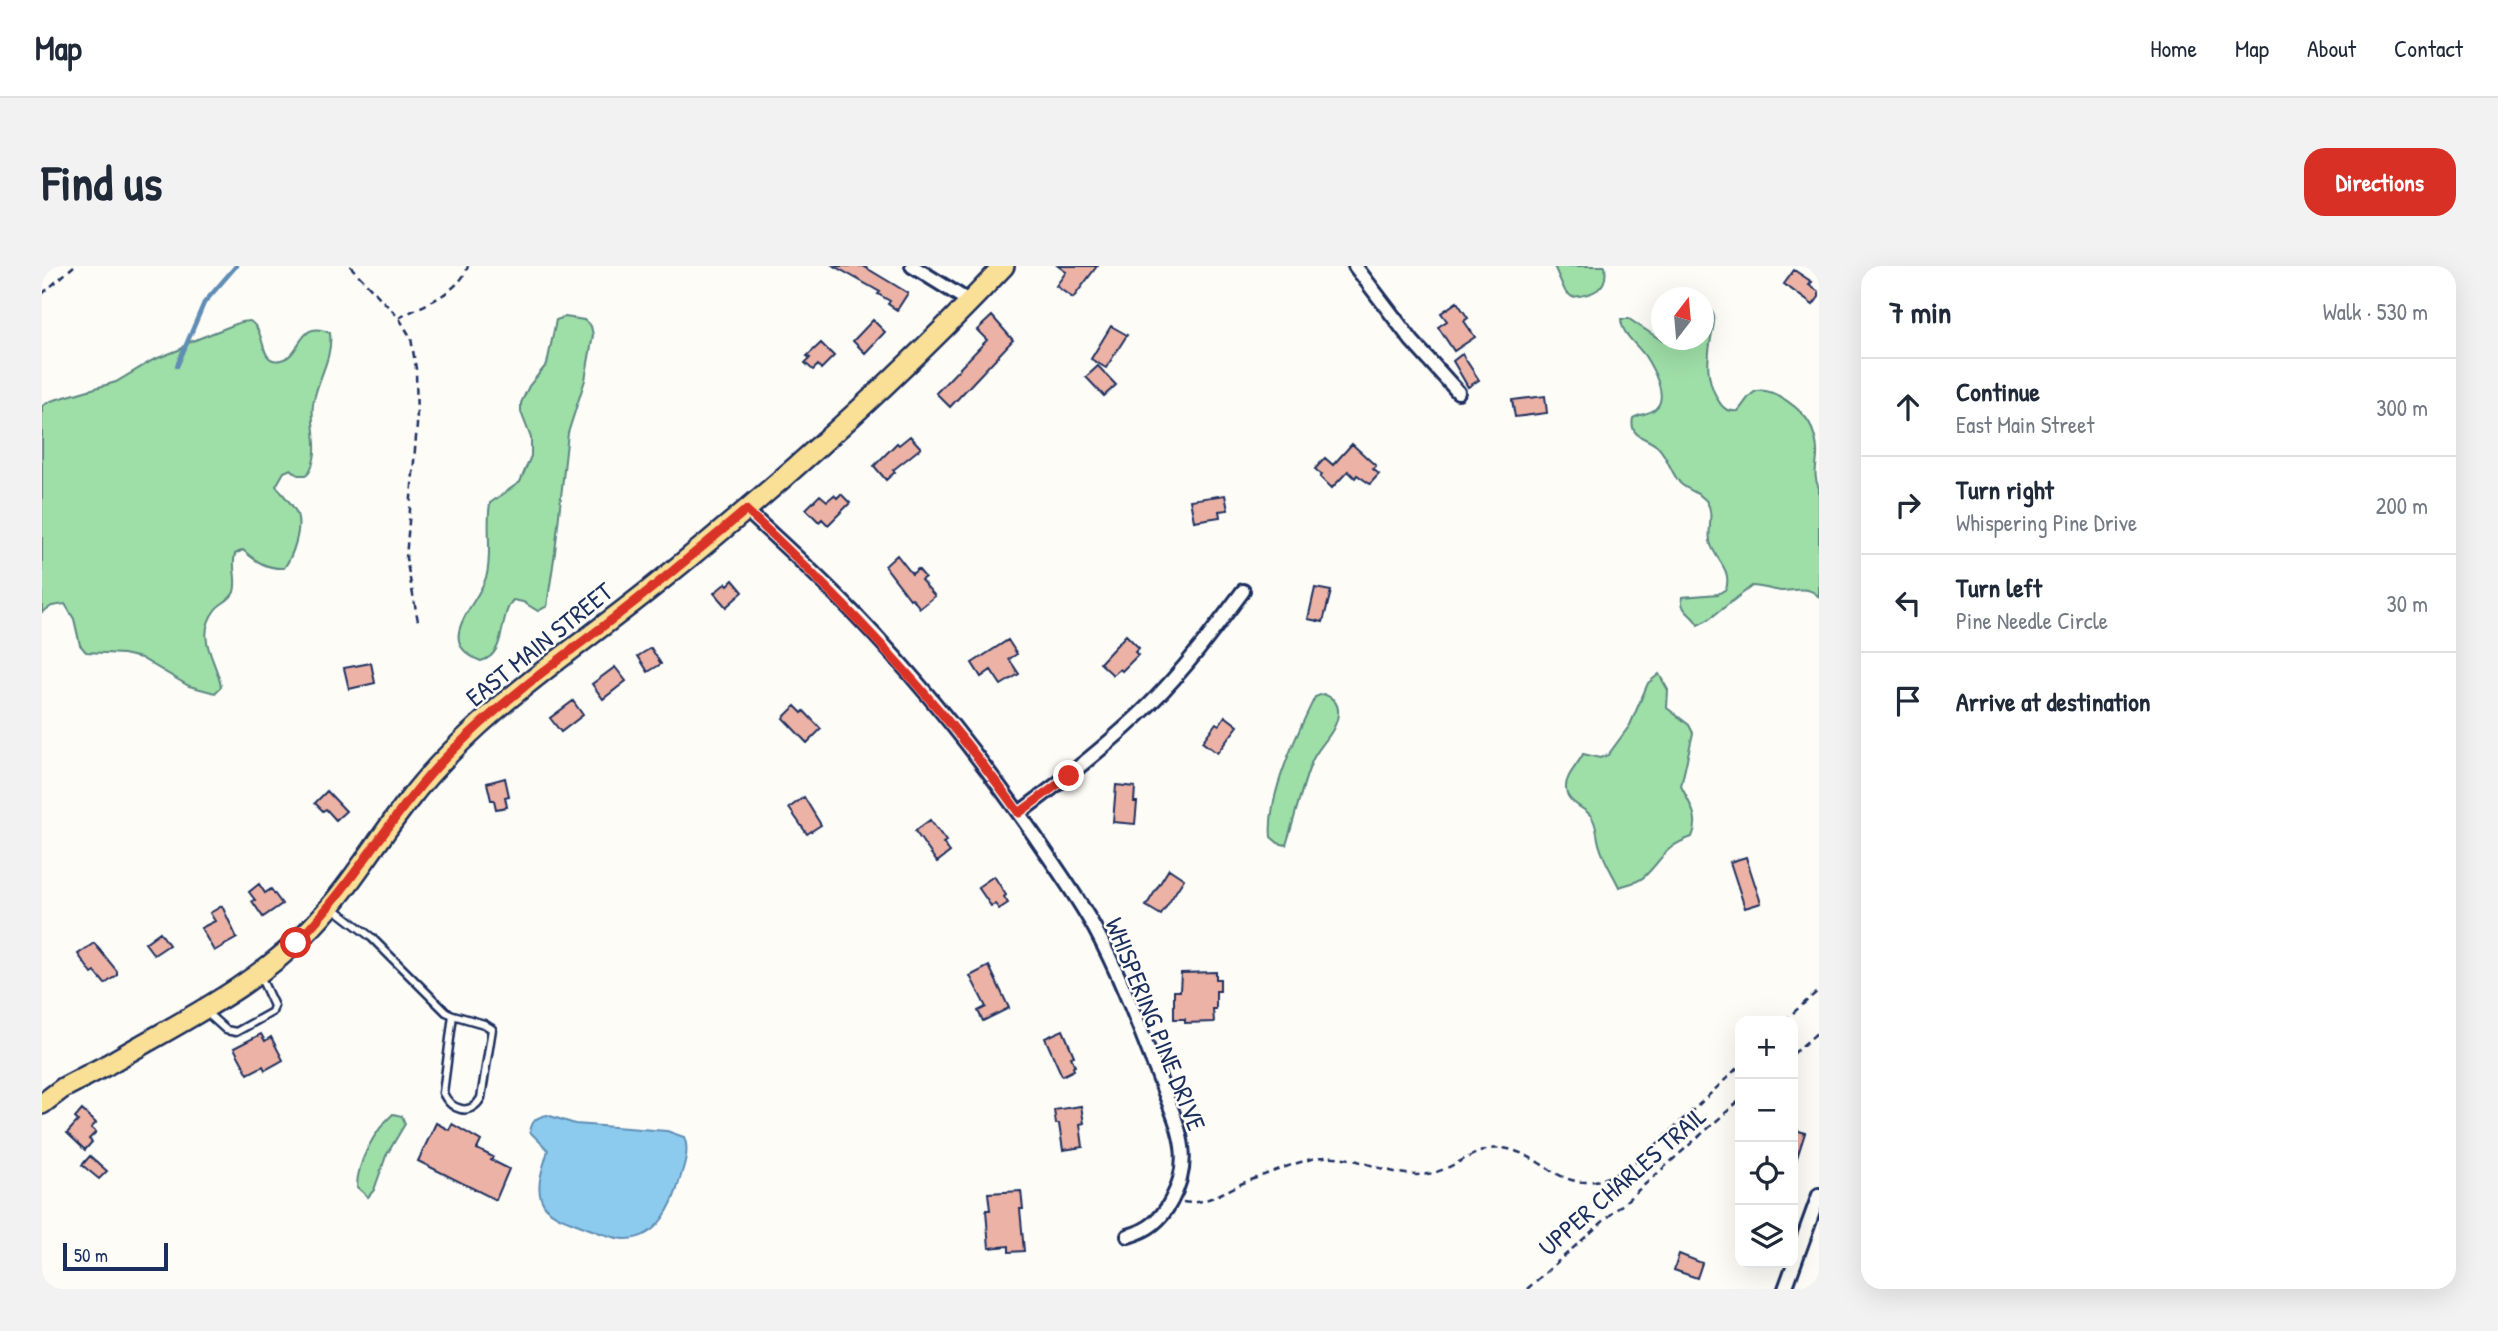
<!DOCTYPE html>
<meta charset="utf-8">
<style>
:root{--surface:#fff;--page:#f2f2f3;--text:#1f2937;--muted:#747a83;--line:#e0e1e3;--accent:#d93025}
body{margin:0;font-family:"Patrick Hand",sans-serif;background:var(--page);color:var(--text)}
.controls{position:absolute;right:21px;bottom:21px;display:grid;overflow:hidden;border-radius:14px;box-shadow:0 7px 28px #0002}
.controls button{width:63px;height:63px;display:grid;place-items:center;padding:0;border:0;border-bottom:2px solid var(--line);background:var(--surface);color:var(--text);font:35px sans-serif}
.compass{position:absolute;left:1609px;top:21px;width:63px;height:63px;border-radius:50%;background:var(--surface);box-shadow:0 7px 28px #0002;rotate:16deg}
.scale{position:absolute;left:21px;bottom:18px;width:105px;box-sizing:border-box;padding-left:7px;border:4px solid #1b2f5e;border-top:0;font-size:19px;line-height:24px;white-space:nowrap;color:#1b2f5e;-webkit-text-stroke:5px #fdfcf7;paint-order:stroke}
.stop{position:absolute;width:21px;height:21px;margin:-16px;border:5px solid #d93025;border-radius:50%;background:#fff}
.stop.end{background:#d93025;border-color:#fff;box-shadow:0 2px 7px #0008}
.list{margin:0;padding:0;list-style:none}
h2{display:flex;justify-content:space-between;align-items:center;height:91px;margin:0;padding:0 28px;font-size:30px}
h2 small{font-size:23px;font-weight:400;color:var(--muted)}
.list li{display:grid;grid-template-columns:46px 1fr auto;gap:21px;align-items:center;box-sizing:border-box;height:98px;padding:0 28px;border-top:2px solid var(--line)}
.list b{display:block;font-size:26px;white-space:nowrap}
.list p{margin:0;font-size:23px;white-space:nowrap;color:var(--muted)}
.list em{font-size:23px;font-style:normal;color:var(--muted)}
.icon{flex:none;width:38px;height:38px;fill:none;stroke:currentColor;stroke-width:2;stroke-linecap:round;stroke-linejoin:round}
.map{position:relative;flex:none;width:1777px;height:1023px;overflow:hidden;border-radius:21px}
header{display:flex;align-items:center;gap:42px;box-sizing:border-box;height:98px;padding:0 35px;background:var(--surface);border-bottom:2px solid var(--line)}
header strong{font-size:33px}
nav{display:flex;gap:38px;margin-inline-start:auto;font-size:24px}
.intro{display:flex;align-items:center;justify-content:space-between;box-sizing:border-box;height:168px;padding:0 42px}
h1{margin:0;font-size:49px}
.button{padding:18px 32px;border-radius:21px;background:var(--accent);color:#fff;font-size:24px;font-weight:700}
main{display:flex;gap:42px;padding:0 42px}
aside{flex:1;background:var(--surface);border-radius:21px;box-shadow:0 7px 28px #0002}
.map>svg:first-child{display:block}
.green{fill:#9edea7;stroke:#5c8682;stroke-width:2}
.water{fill:#8ccbed;stroke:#5f8db4;stroke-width:2}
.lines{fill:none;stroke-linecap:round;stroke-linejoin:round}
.stream{stroke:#5f8db4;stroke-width:4.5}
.building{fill:#ecb2a5;stroke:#1b2f5e;stroke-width:2}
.service-casing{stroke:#1b2f5e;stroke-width:11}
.minor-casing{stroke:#1b2f5e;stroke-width:18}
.primary-casing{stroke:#1b2f5e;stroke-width:24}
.path{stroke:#1b2f5e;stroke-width:2.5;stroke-dasharray:7 5;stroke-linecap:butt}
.service{stroke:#fdfcf7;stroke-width:6}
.minor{stroke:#fdfcf7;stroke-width:12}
.primary{stroke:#fadf96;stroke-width:19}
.route{stroke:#d93025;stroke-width:9}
.labels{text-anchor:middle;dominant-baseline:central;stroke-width:5;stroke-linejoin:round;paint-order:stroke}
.street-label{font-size:26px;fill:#1b2f5e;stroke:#fdfcf7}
</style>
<header>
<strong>Map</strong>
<nav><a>Home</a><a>Map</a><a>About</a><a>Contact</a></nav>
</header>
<div class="intro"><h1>Find us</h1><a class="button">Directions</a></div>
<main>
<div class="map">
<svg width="1777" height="1023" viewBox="0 0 1777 1023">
<rect width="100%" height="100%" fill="#fdfcf7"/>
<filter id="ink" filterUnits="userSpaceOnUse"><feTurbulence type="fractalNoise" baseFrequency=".0143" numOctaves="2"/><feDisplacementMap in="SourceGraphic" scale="14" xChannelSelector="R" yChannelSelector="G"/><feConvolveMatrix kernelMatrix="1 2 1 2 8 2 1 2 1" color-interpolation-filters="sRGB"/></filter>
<g filter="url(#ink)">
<!-- green -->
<path class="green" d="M1512 0H1563C1567 24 1550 29 1530 31L1523 25Z
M1662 37C1666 41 1670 44 1672 50 1673 57 1670 66 1669 72 1665 94 1664 112 1675 132 1680 142 1685 146 1696 145 1702 139 1707 127 1715 125 1732 121 1761 145 1768 158 1771 165 1775 177 1775 185 1776 198 1770 209 1777 222V331C1766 319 1753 325 1739 325 1729 324 1720 320 1710 320L1666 354 1656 359C1650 347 1638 346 1640 331L1676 328 1684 323C1690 304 1675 295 1669 279 1664 266 1673 249 1665 236 1659 227 1647 225 1639 218 1629 208 1626 191 1616 181 1604 170 1587 172 1591 152 1598 147 1609 149 1615 141 1626 129 1610 101 1603 90 1594 77 1580 69 1579 53H1587L1619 74H1661Z
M523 51 542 54 549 60 551 69 543 114 526 167 513 286 505 340 496 345 481 336 471 334C456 351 465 389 439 395 388 375 439 337 445 308 450 285 444 261 448 237L478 216 489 190V172L479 146V137L487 120 505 98 514 54Z
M208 55C226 67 216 99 239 94 261 89 256 52 288 67 291 93 275 113 271 138 268 162 281 187 265 209H256L249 203 242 206 234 220C241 229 251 238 255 248 260 263 251 290 242 302 225 303 213 295 201 284L193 288C189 301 196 313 192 326 188 335 178 337 173 344 152 372 175 394 179 421L173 427 147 420 99 392 81 388 44 386 38 379 32 353 23 338 10 340 0 346V140L9 135 74 116 111 94 139 83 148 76 199 56Z
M1617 408 1626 424 1625 442 1647 459 1651 467 1639 520C1647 537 1659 552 1650 571 1621 581 1622 592 1603 610 1596 617 1585 618 1577 621 1571 608 1562 595 1558 581 1554 570 1556 560 1549 550 1541 540 1524 537 1524 522 1523 510 1536 499 1541 488L1558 492 1566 489 1588 459 1606 417Z
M1281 428C1290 431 1297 437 1296 448 1294 467 1277 479 1270 495 1259 522 1253 552 1244 579L1236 577 1229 571C1225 529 1255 468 1273 431Z
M351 848 360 850 363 858 344 890 332 924 326 931 315 921C315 896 333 864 351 848Z"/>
<!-- water -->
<path class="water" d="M505 849 533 858 625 865 642 871C648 885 642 899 638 913 631 939 616 973 584 973 569 973 551 964 537 959 525 954 507 949 501 937 492 921 502 900 506 884L488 866C490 855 494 851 505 849Z"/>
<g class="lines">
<!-- stream -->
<path class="stream" d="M135 100 162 37 194 0"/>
</g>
<!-- building -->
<path class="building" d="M792 0H821L866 27 855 44 846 38 848 35 836 28 838 26Z
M1016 0H1055L1031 32 1014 20 1024 6Z
M1752 4 1770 16 1767 19 1777 26V31L1771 39 1742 18Z
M1415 36 1426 52 1422 55 1433 71 1412 85 1396 61 1405 55 1399 47Z
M950 50 971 74 908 141 894 127 945 74 935 64Z
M831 54 843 66 823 87 811 75Z
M1069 60 1085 69 1064 102 1049 93Z
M779 77 792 90 779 103 776 99 771 104 763 97 768 92 765 90Z
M1420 88 1437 114 1426 121 1411 95Z
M1056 100 1074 119 1062 130 1044 111Z
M1503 130 1505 147 1473 151 1470 134Z
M868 170 879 182 851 204 853 206 844 214 832 200 855 177 857 179Z
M1310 178 1334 200 1331 203 1337 208 1328 218 1315 209 1313 212 1306 205 1290 222 1278 211 1280 209 1273 203 1283 192 1291 199Z
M799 228 808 237 786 259 780 253 777 256 764 243 778 229 785 235 792 229 795 232Z
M1183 229 1186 244 1177 245 1178 251 1152 255 1148 234Z
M855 289 870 308 876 303 883 311 879 314 893 330 878 342 870 332 868 333 843 300Z
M691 314 701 326 684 341 672 327 684 317 686 319Z
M1273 322 1289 325 1281 356 1266 353Z
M1084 369 1097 382 1093 386 1096 389 1080 405 1078 403 1071 409 1058 397Z
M966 374 975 388 967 393 977 408 959 419 949 404 939 411 930 397Z
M609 382 619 398 606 406 596 390Z
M329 397 333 417 307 423 302 402Z
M573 401 584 415 561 433 550 418Z
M531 435 541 449 519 466 508 452Z
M753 440 760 447 762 445 779 463 765 477 741 452Z
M1183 450 1196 460 1175 487 1160 476 1174 457 1177 459Z
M463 512 467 530 463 531 465 541 454 543 452 534H449L445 517Z
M1074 519 1093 521 1092 536H1095L1093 558 1071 556Z
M285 525 304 545 294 554 284 543 281 545 273 537Z
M762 531 779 559 765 568 747 542Z
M888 554 904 575 901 577 908 586 895 596 873 565Z
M1704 591 1719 637 1703 642 1688 596Z
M1127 603 1142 613 1119 649 1104 640Z
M952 610 964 629 962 631 966 637 957 643 953 638 949 640 936 621Z
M217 618 223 627 229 623 240 638 221 651 210 635 213 634 207 626Z
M180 640 195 672 172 685 159 662 173 655 168 647Z
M118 666 127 679 112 689 103 677Z
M52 677 75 705V709L63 718 53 706 50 708 36 688Z
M947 700 967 742 941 755 936 745 944 741 928 710Z
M1174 706V713H1178V725H1174V743H1171L1172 756 1143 757V753H1132V725H1138L1139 707Z
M1021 764 1032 790 1029 791 1033 800 1031 801 1032 804 1020 810 1003 772Z
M219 768 223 775 229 771 241 794 223 804 221 800 206 808 192 782Z
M1039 840 1042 857 1038 858 1041 881 1021 884 1017 858H1014L1012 844Z
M40 844 54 857 49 862 54 866 47 873 50 876 43 884 25 867 36 855 33 852Z
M394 857 407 864 410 858 439 875 435 883 451 891 449 894 467 903 454 934 376 895Z
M1751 863 1763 867 1753 898H1751Z
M48 890 65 905 57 913 40 899Z
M979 925 981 943H978L982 985 967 986V980L947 982 944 944H948L946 927Z
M1637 988 1660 997 1655 1012 1632 1004Z"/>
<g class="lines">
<!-- service casing -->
<g class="service-casing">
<path id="service" d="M290 641 329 671 404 746 411 749 401 827C409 844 428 851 439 832L450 763 442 758 411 749
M163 745 184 764 194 766 230 746 232 740 218 710"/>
</g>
<!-- minor casing -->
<g class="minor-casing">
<path id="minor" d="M870 0 928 36
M1313 0 1370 75 1416 126
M704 244C734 272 764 299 793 328 867 401 933 484 992 569 1013 600 1035 630 1053 663 1079 711 1098 763 1118 814 1134 857 1154 890 1129 935 1119 954 1107 964 1086 970
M977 547C1023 513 1068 478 1109 437 1143 403 1172 364 1201 325
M1743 1023 1777 929"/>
</g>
<!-- primary casing -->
<g class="primary-casing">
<path id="primary" d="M0 838 21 822 65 799C137 756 212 722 271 660 307 622 334 576 366 535 387 507 411 483 437 459 495 406 561 362 622 312 742 215 856 113 962 0"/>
</g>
<!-- path -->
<path class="path" d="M308 0 357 52 369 72 374 103 375 159 364 292 376 355
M0 28 32 0
M357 52C380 39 418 27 426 0
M1742 755 1777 724
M1751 788 1777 765
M1141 936C1161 940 1183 925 1201 917 1220 910 1263 892 1282 891 1317 888 1350 914 1386 908 1413 904 1436 877 1466 883 1503 891 1521 928 1564 912 1595 900 1617 876 1640 854 1660 836 1679 818 1698 799
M1485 1023 1698 834"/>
<!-- service -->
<use href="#service" class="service"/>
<!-- minor -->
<use href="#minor" class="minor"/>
<!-- primary -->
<use href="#primary" class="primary"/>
</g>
</g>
<g class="lines" filter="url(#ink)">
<!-- route -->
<path class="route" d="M254 677C313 617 352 542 412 483 458 437 511 398 564 358 611 322 658 283 704 244 806 339 895 433 977 547L1027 510"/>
</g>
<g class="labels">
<!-- street labels -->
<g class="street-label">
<text transform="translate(497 378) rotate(-39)">EAST MAIN STREET</text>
<text transform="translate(1114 758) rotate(68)">WHISPERING PINE DRIVE</text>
<text transform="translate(1580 915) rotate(-41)">UPPER CHARLES TRAIL</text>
</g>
</g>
</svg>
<div class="controls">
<button>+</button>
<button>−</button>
<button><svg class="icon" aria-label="locate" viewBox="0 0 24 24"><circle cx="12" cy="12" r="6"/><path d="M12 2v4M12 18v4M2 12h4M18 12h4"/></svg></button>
<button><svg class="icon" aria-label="layers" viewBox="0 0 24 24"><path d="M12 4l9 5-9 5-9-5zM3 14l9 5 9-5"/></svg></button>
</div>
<svg class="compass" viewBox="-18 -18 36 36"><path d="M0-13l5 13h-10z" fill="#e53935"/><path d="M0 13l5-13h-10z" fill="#747a83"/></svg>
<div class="scale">50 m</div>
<div class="stop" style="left:254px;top:677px"></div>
<div class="stop end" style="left:1027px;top:510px"></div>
</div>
<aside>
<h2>7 min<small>Walk · 530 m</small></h2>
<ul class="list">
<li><svg class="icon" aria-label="ahead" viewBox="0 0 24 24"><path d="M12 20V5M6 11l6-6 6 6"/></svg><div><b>Continue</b><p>East Main Street</p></div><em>300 m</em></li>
<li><svg class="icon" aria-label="right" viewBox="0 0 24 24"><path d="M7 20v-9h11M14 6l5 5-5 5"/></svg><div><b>Turn right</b><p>Whispering Pine Drive</p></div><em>200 m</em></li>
<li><svg class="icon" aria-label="left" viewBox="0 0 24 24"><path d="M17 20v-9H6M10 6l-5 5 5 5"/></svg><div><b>Turn left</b><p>Pine Needle Circle</p></div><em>30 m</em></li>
<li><svg class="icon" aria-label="arrive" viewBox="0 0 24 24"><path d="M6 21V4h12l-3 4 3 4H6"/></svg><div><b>Arrive at destination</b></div></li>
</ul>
</aside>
</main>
